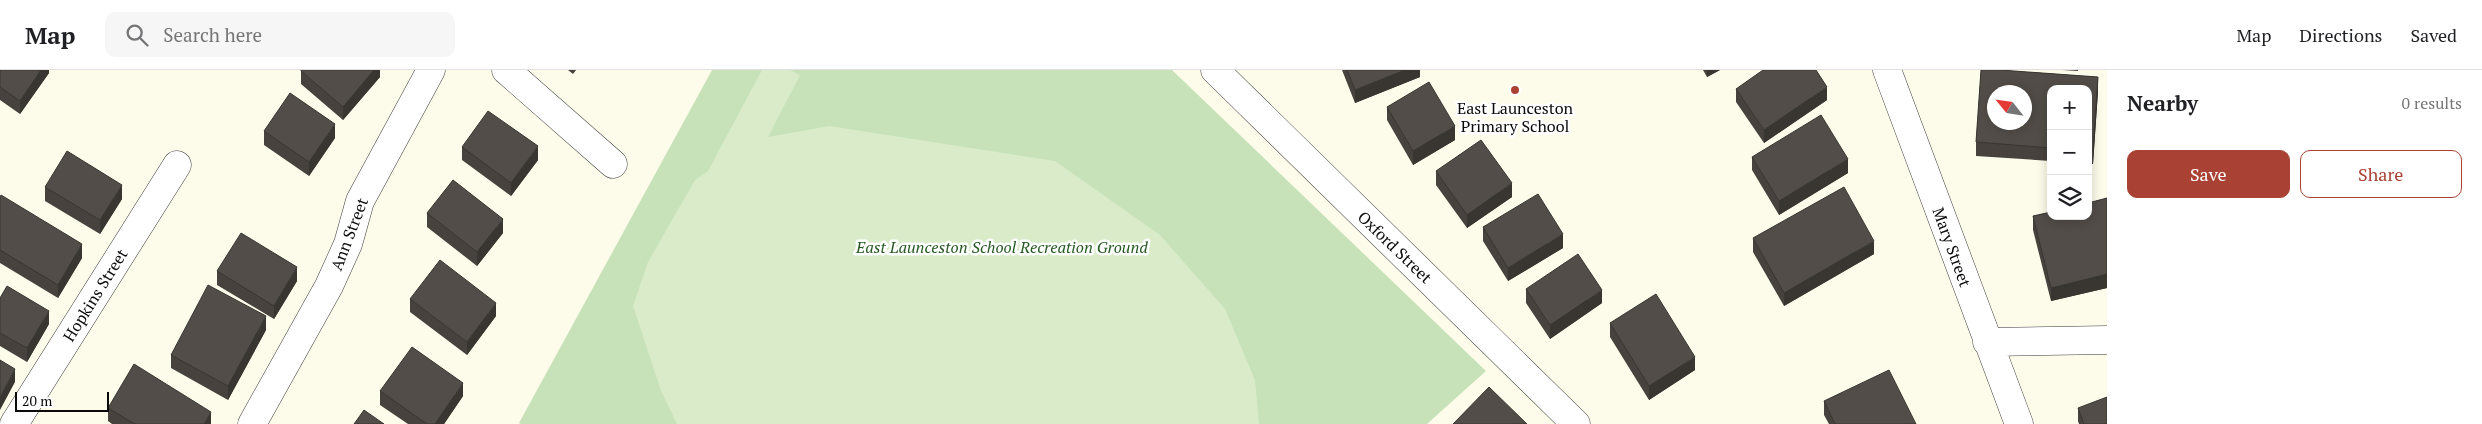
<!DOCTYPE html>
<meta charset="utf-8">
<style>
:root{--surface:#fff;--page:#f6f6f6;--text:#202124;--muted:#757577;--line:#e0e0e0;--accent:#a94234}
body{margin:0;font-family:"PT Serif",serif;background:var(--page);color:var(--text)}
.controls{position:absolute;right:15px;top:15px;display:grid;overflow:hidden;border-radius:10px;box-shadow:0 2px 12px #0003}
.controls button{width:45px;height:45px;display:grid;place-items:center;padding:0;border:0;border-bottom:1px solid var(--line);background:var(--surface);color:var(--text);font:25px sans-serif}
.compass{position:absolute;left:1987px;top:15px;width:45px;height:45px;border-radius:50%;background:var(--surface);box-shadow:0 2px 12px #0003;rotate:300deg}
.scale{position:absolute;left:15px;bottom:12px;width:94px;box-sizing:border-box;padding-left:5px;border:2px solid #0a0a0a;border-top:0;font-size:14px;line-height:18px;white-space:nowrap;color:#0a0a0a;-webkit-text-stroke:4px #fff;paint-order:stroke}
.list{margin:0;padding:0;list-style:none}
h2{display:flex;justify-content:space-between;align-items:center;height:65px;margin:0;padding:0 20px;font-size:21px}
h2 small{font-size:16px;font-weight:400;color:var(--muted)}
.actions{display:flex;gap:10px;padding:15px 20px}
.actions a{flex:1;padding:11px 0;border:1px solid var(--accent);border-radius:10px;text-align:center;font-size:18px;color:var(--accent)}
.actions .main{background:var(--accent);color:#fff}
.icon{flex:none;width:28px;height:28px;fill:none;stroke:currentColor;stroke-width:2;stroke-linecap:round;stroke-linejoin:round}
.map{position:relative;flex:none;width:2107px;height:354px;overflow:hidden}
header{display:flex;align-items:center;gap:30px;box-sizing:border-box;height:70px;padding:0 25px;background:var(--surface);border-bottom:1px solid var(--line)}
header strong{font-size:24px}
nav{display:flex;gap:28px;margin-inline-start:auto;font-size:18px}
.search{width:350px;height:45px;background:var(--page);display:flex;align-items:center;gap:12px;box-sizing:border-box;padding:0 18px;border-radius:10px;color:var(--muted);font-size:19px}
main{display:flex}
aside{flex:1;background:var(--surface)}
.map>svg:first-child{display:block}
.green{fill:#c7e2b9}
.pitch{fill:#d9ebc9}
.lines{fill:none;stroke-linecap:round;stroke-linejoin:round}
.minor-casing{stroke:#3d3d3d;stroke-width:29}
.minor{stroke:#fff;stroke-width:28}
.wall{fill:#47423e;fill-rule:evenodd}
.shaded-wall{fill:#393632}
.building{fill:#524d48;stroke:#393632;fill-rule:evenodd}
.poi-dot{fill:#a94234;stroke:#fff;stroke-width:2}
.labels{text-anchor:middle;dominant-baseline:central;stroke-width:5;stroke-linejoin:round;paint-order:stroke}
.poi-label{font-size:16px;fill:#0a0a0a;stroke:#fff}
.street-label{font-size:16px;fill:#0a0a0a;stroke:#fff}
.park-label{font-size:16px;font-style:italic;fill:#265923;stroke:#fff}
</style>
<header>
<strong>Map</strong>
<div class="search"><svg class="icon" aria-label="search" viewBox="0 0 24 24"><circle cx="10" cy="10" r="6"/><path d="M15 15l6 6"/></svg>Search here</div>
<nav><a>Map</a><a>Directions</a><a>Saved</a></nav>
</header>
<main>
<div class="map">
<svg width="2107" height="354" viewBox="0 0 2107 354">
<rect width="100%" height="100%" fill="#fdfcea"/>
<!-- green -->
<path class="green" d="M712 0H1172L1486 301 1427 354H521L519 353Z"/>
<!-- pitch -->
<path class="pitch" d="M762 0H790L800 5 768 67 829 56 1055 91 1160 165 1225 239 1255 310 1259 354H677L661 321 633 236 648 192 695 110 708 101Z"/>
<g class="lines">
<!-- minor casing -->
<g class="minor-casing">
<path id="minor" d="M506 0 613 94
M1215 0 1576 354
M1887 0 2019 354
M1987 272 2107 270
M14 354 177 95
M252 354 329 216 348 174 360 131 431 0"/>
</g>
<!-- minor -->
<use href="#minor" class="minor"/>
</g>
<!-- wall -->
<path class="wall" d="M0 0H49V3L20 44 0 30Z
M380 0V7L343 50 301 14V1Z
M568 0H576L573 4Z
M1342 0H1420V7L1355 33Z
M1703 0H1720L1707 7Z
M1981 0H2000L2098 7V21L2093 94H2088V19H2051V91L1976 86V72ZM1994 22H2024V52H1994Z
M2062 0H2078V1Z
M1736 19 1827 30 1764 73 1736 32Z
M1387 37 1455 70 1413 95 1387 50Z
M264 61 335 68 309 106 264 75Z
M462 77 538 90 511 126 462 90Z
M1752 87 1848 103 1779 145 1752 100Z
M1436 101 1512 127 1467 158 1436 115Z
M45 117 122 129 100 164 45 131Z
M0 127 82 188 58 228 0 193Z
M2107 130V218L2051 231 2033 160V146Z
M427 143 503 163 477 196 427 157Z
M1483 157 1563 178 1508 211 1483 171Z
M1753 168 1874 184 1784 236 1753 182Z
M217 201 297 211 274 249 217 215Z
M1526 219 1602 233 1550 269 1526 233Z
M0 228 49 254 27 292 0 276Z
M410 229 496 246 467 285 410 242Z
M1610 253 1695 300 1649 330 1610 267Z
M266 260 228 330 171 298V285Z
M380 321 463 326 444 354H408L380 335Z
M1824 331 1916 354H1829L1824 345Z
M108 338 211 354H112L108 351Z
M2078 338 2107 354H2079L2078 351Z"/>
<!-- shaded-wall -->
<path class="shaded-wall" d="M41 0H49V3L20 44V31Z
M374 0H380V7L343 50V37Z
M1405 0H1420V7L1355 33V20Z
M1707 0H1720L1707 7Z
M2098 7V21L2093 94V81Z
M1827 17V30L1764 73V60Z
M335 54V68L309 106V92Z
M1455 56V70L1413 95V81Z
M538 76V90L511 126V113Z
M1848 89V103L1779 145V131Z
M1512 113V127L1467 158V145Z
M122 115V129L100 164V150Z
M503 149V163L477 196V182Z
M1563 164V178L1508 211V198Z
M1874 171V184L1784 236V223Z
M82 174V188L58 228V215Z
M297 197V211L274 249V236Z
M2107 204V218L2051 231V218Z
M1602 220V233L1550 269V255Z
M496 233V246L467 285V272Z
M49 241V254L27 292V278Z
M266 246V260L228 330V316Z
M1695 287V300L1649 330V316Z
M15 299V312L0 340V327Z
M463 313V326L444 354H435Z
M211 342V354H204Z"/>
<!-- building -->
<path class="building" d="M0 0H41L20 31 0 17Z
M301 0H374L343 37 301 1Z
M1347 0H1405L1355 20Z
M1763 0H1816L1827 17 1764 60 1736 19Z
M1981 0H2000L2098 7 2093 81 2088 80V19H2051V78L1976 72ZM1994 22H2024V52H1994Z
M1429 12 1455 56 1413 81 1387 37Z
M290 23 335 54 309 92 264 61Z
M488 41 538 76 511 113 462 77Z
M1821 45 1848 89 1779 131 1752 87Z
M1481 70 1512 113 1467 145 1436 101Z
M67 81 122 115 100 150 45 117Z
M453 110 503 149 477 182 427 143Z
M1844 117 1874 171 1784 223 1753 168Z
M1538 124 1563 164 1508 198 1483 157Z
M1 125 82 174 58 215 0 180V127Z
M2107 128V204L2051 218 2033 146 2051 142V146H2088V133Z
M241 163 297 197 274 236 217 201Z
M1578 184 1602 220 1550 255 1526 219Z
M440 190 496 233 467 272 410 229Z
M208 215 266 246 228 316 171 285Z
M7 216 49 241 27 278 0 263V228Z
M1656 224 1695 287 1649 316 1610 253Z
M412 277 463 313 435 354H427L380 321Z
M0 290 15 299 0 327Z
M134 294 211 342 204 354H135L108 338Z
M1889 300 1916 354H1835L1824 331Z
M1489 317 1527 354H1453Z
M2107 327V354H2084L2078 338Z
M364 340 384 354H354Z"/>
<!-- markers -->
<circle class="poi-dot" cx="1515" cy="20" r="5"/>
<g class="labels">
<!-- poi labels -->
<g class="poi-label">
<text x="1515" y="38">East Launceston<tspan x="1515" dy="18">Primary School</tspan></text>
</g>
<!-- street labels -->
<g class="street-label">
<text transform="translate(349 164) rotate(-69)">Ann Street</text>
<text transform="translate(1395 177) rotate(44)">Oxford Street</text>
<text transform="translate(1952 177) rotate(70)">Mary Street</text>
<text transform="translate(95 225) rotate(-58)">Hopkins Street</text>
</g>
<!-- park labels -->
<g class="park-label">
<text x="1002" y="177">East Launceston School Recreation Ground</text>
</g>
</g>
</svg>
<div class="controls">
<button>+</button>
<button>−</button>
<button><svg class="icon" aria-label="layers" viewBox="0 0 24 24"><path d="M12 4l9 5-9 5-9-5zM3 14l9 5 9-5"/></svg></button>
</div>
<svg class="compass" viewBox="-18 -18 36 36"><path d="M0-13l5 13h-10z" fill="#e53935"/><path d="M0 13l5-13h-10z" fill="#757577"/></svg>
<div class="scale">20 m</div>
</div>
<aside>
<h2>Nearby<small>0 results</small></h2>
<ul class="list">
</ul>
<div class="actions"><a class="main">Save</a><a>Share</a></div>
</aside>
</main>
